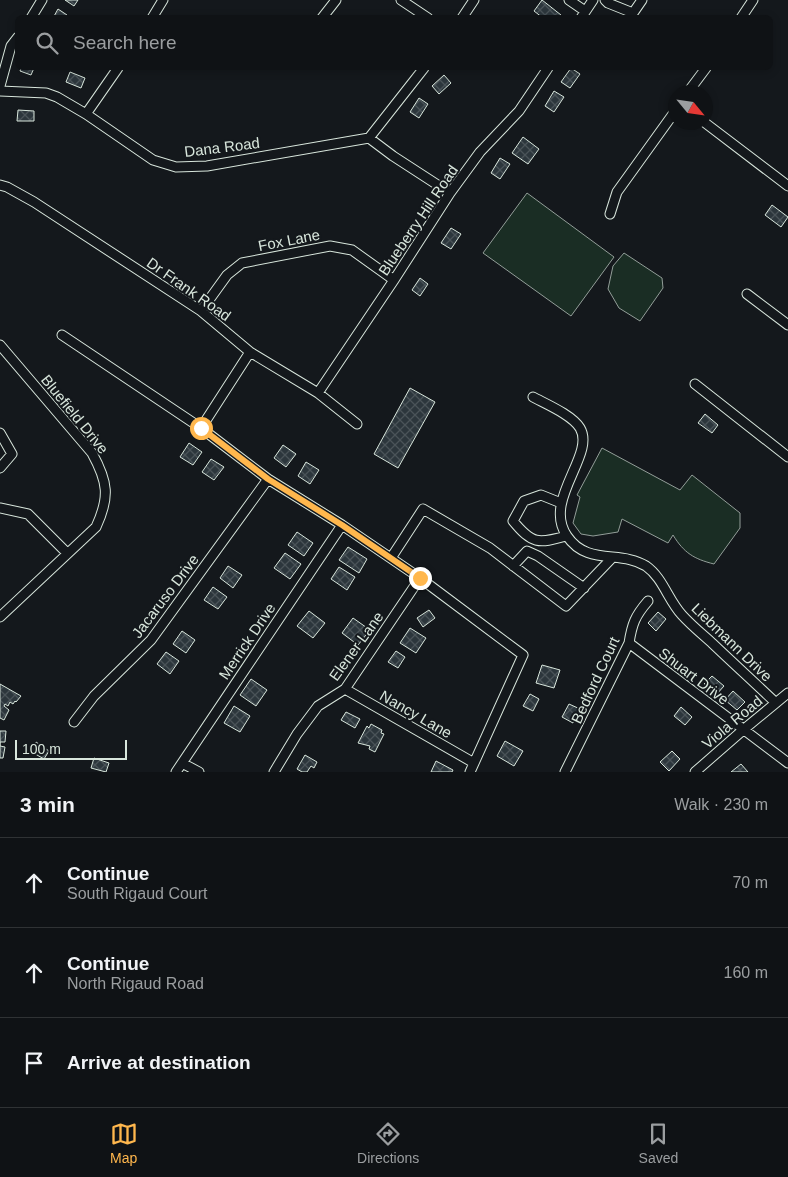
<!DOCTYPE html>
<meta charset="utf-8">
<style>
:root{--surface:#0f1215;--page:#181b1e;--text:#f1f3f6;--muted:#9b9ea0;--line:#2f3234;--accent:#ffb74d}
body{margin:0;font-family:Helvetica,sans-serif;background:var(--page);color:var(--text)}
.compass{position:absolute;left:668px;top:85px;width:45px;height:45px;border-radius:50%;background:var(--surface);box-shadow:0 2px 8px #0003;rotate:119deg}
.scale{position:absolute;left:15px;bottom:12px;width:112px;box-sizing:border-box;padding-left:5px;border:2px solid #d8e6dc;border-top:0;font-size:14px;line-height:18px;white-space:nowrap;color:#d8e6dc;-webkit-text-stroke:4px #14181c;paint-order:stroke}
.stop{position:absolute;width:15px;height:15px;margin:-11px;border:4px solid #ffb74d;border-radius:50%;background:#fff}
.stop.end{background:#ffb74d;border-color:#fff;box-shadow:0 1px 5px #0008}
.list{margin:0;padding:0;list-style:none}
h2{display:flex;justify-content:space-between;align-items:center;height:65px;margin:0;padding:0 20px;font-size:21px}
h2 small{font-size:16px;font-weight:400;color:var(--muted)}
.list li{display:grid;grid-template-columns:32px 1fr auto;gap:15px;align-items:center;box-sizing:border-box;height:90px;padding:0 20px;border-top:1px solid var(--line)}
.list b{display:block;font-size:19px;white-space:nowrap}
.list p{margin:0;font-size:16px;white-space:nowrap;color:var(--muted)}
.list em{font-size:16px;font-style:normal;color:var(--muted)}
.icon{flex:none;width:28px;height:28px;fill:none;stroke:currentColor;stroke-width:2;stroke-linecap:round;stroke-linejoin:round}
.map{position:relative;flex:none;width:788px;height:772px;overflow:hidden}
.search{position:absolute;background:var(--surface);box-shadow:0 2px 8px #0003;left:15px;right:15px;top:15px;height:55px;display:flex;align-items:center;gap:12px;box-sizing:border-box;padding:0 18px;border-radius:8px;color:var(--muted);font-size:19px}
.sheet{height:335px;background:var(--surface)}
nav{display:flex;justify-content:space-around;align-items:center;box-sizing:border-box;height:70px;border-top:1px solid var(--line);background:var(--surface);font-size:14px;color:var(--muted)}
nav a{display:grid;justify-items:center;gap:2px}
nav .on{color:var(--accent)}
.map>svg:first-child{display:block}
.park{fill:#1a2d24;stroke:#939e99}
.building{fill:url(#building-cross-hatch);stroke:#d8e6dc}
.lines{fill:none;stroke-linecap:round;stroke-linejoin:round}
.minor-casing{stroke:#d8e6dc;stroke-width:11}
.minor{stroke:#14181c;stroke-width:9}
.route{stroke:#ffb74d;stroke-width:6}
.labels{text-anchor:middle;dominant-baseline:central;stroke-width:4;stroke-linejoin:round;paint-order:stroke}
.street-label{font-size:15px;fill:#d8e6dc;stroke:#14181c}
</style>
<div class="map">
<svg width="788" height="772" viewBox="0 0 788 772">
<defs>
<pattern id="building-cross-hatch" width="8" height="8" patternUnits="userSpaceOnUse" patternTransform="scale(1.25)"><rect width="8" height="8" fill="#2c363c"/><path d="M0 0l8 8M0 8l8-8" fill="none" stroke="#4a5358"/></pattern>
</defs>
<rect width="100%" height="100%" fill="#14181c"/>
<!-- park -->
<path class="park" d="M527 193 614 257 571 316 483 253Z
M624 253 662 278 663 288 640 321 619 308 608 289 613 266Z
M602 448 680 490 692 475 740 513V528L714 564C694 559 684 553 673 535L668 543 622 519 618 532 593 536 581 534 573 523 580 497 577 495Z"/>
<!-- building -->
<path class="building" d="M65 0H78L74 6Z
M542 0 561 15 559 18H543L534 11Z
M58 9 67 15 65 18H53Z
M21 68H34L31 75 20 71Z
M571 68 580 74 570 88 561 82Z
M70 72 85 78 81 88 66 82Z
M444 75 451 83 439 94 432 86Z
M554 91 564 97 554 112 545 106Z
M419 98 428 104 419 118 410 112Z
M18 110 34 111V121H17Z
M523 137 539 149 528 164 512 153Z
M500 158 510 164 500 179 491 173Z
M772 205 788 217 781 227 765 215Z
M451 228 461 234 451 249 441 243Z
M420 278 428 284 420 296 412 290Z
M410 388 435 402 398 468 374 454Z
M705 414 718 425 712 433 698 423Z
M189 443 202 452 193 465 180 457Z
M283 445 296 454 286 467 274 458Z
M211 459 224 467 214 480 202 472Z
M306 462 319 470 310 484 298 476Z
M297 532 313 543 304 556 288 545Z
M348 547 367 559 359 573 339 560Z
M285 553 301 564 290 579 274 568Z
M228 566 242 575 233 588 220 578Z
M339 567 355 577 347 590 331 579Z
M213 587 227 597 218 609 204 600Z
M429 610 435 618 423 627 417 618Z
M309 611 325 623 313 638 297 626Z
M658 612 666 619 656 631 648 623Z
M353 618 370 630 358 645 342 633Z
M410 628 426 638 416 653 400 643Z
M182 631 195 640 186 653 173 644Z
M396 651 405 657 398 668 388 662Z
M166 652 179 661 170 674 157 664Z
M542 665 560 670 554 688 536 683Z
M712 676 724 686 716 695 704 684Z
M251 679 267 690 256 706 240 695Z
M0 684 21 696 16 702 15 701 13 704 10 702 8 706 5 704 4 706 9 710 4 720 0 718Z
M733 691 745 702 737 710 725 700Z
M530 694 539 699 533 711 523 706Z
M569 704 580 709 573 723 562 717Z
M234 706 250 716 240 732 224 723Z
M681 707 692 717 685 725 674 716Z
M346 712 360 719 355 728 341 720Z
M371 724 382 730 381 733 384 734 375 752 369 749 370 746 358 743 367 726 369 728Z
M0 731H6L5 742H0V746Z
M505 741 523 751 514 766 497 756Z
M36 742 49 751 44 759 30 751Z
M0 746 5 747 3 758H0Z
M672 751 680 759 669 771 660 762Z
M305 755 317 762 314 768 311 766 307 772H302L297 769Z
M94 758 109 763 106 772 91 768Z
M436 761 453 770 452 772H431Z
M741 764 748 772H731Z"/>
<g class="lines">
<!-- minor casing -->
<g class="minor-casing">
<path id="minor" d="M401 0 428 18
M569 0 585 11
M605 0 608 3 633 13 642 0
M31 18 42 0
M152 18 163 0
M322 18 336 0
M462 18 474 0
M581 18 593 0
M741 18 753 0
M0 86 11 46 18 37
M0 91 46 93 57 97 86 114 153 160 176 167 207 166 369 138 393 156 450 193
M688 92 706 68
M86 114 118 68
M704 122 788 186
M369 138 424 68
M0 185 7 187 34 202 201 311 250 352 318 393 357 424
M610 214 617 192 676 110
M747 294 788 325
M201 311 227 275 242 263 330 246 352 250 394 280
M62 335 201 428 268 479 342 525 420 578 523 655 470 772
M0 345 92 453C108 482 110 497 96 527L0 617
M695 384 788 457
M318 393 394 280 450 193 480 152 519 111 548 68
M533 397C546 404 572 415 580 428 596 455 542 500 567 536 587 566 621 550 646 566 663 578 668 600 682 615 691 625 702 634 712 643 733 663 755 683 776 703
M201 428 250 352
M0 433 12 454 0 468
M561 503 541 495 524 501 513 521C532 544 538 544 566 536
M0 508 28 514 67 553
M391 558 423 509 490 548 566 606 612 558
M513 566 527 551 538 556 584 588
M629 643 788 763
M345 689 474 763
M74 722 94 696 151 640 268 479
M182 763 199 772
M176 772 342 525
M274 772 297 734 318 706 345 689 420 578
M565 772 629 643C632 624 635 616 648 601
M695 772 743 730 788 693"/>
</g>
<!-- minor -->
<use href="#minor" class="minor"/>
</g>
<g class="lines">
<!-- route -->
<path class="route" d="M201 428 268 479 342 525 420 578"/>
</g>
<g class="labels">
<!-- street labels -->
<g class="street-label">
<text transform="translate(222 147) rotate(-7)">Dana Road</text>
<text transform="translate(418 220) rotate(-56)">Blueberry Hill Road</text>
<text transform="translate(289 240) rotate(-11)">Fox Lane</text>
<text transform="translate(189 289) rotate(35)">Dr Frank Road</text>
<text transform="translate(75 414) rotate(51)">Bluefield Drive</text>
<text transform="translate(165 596) rotate(-53)">Jacaruso Drive</text>
<text transform="translate(247 641) rotate(-56)">Merrick Drive</text>
<text transform="translate(732 642) rotate(44)">Liebmann Drive</text>
<text transform="translate(356 646) rotate(-54)">Elener Lane</text>
<text transform="translate(694 676) rotate(37)">Shuart Drive</text>
<text transform="translate(595 680) rotate(-65)">Bedford Court</text>
<text transform="translate(416 714) rotate(30)">Nancy Lane</text>
<text transform="translate(732 722) rotate(-40)">Viola Road</text>
</g>
</g>
</svg>
<svg class="compass" viewBox="-18 -18 36 36"><path d="M0-13l5 13h-10z" fill="#e53935"/><path d="M0 13l5-13h-10z" fill="#9b9ea0"/></svg>
<div class="scale">100 m</div>
<div class="stop" style="left:201px;top:428px"></div>
<div class="stop end" style="left:420px;top:578px"></div>
<div class="search"><svg class="icon" aria-label="search" viewBox="0 0 24 24"><circle cx="10" cy="10" r="6"/><path d="M15 15l6 6"/></svg>Search here</div>
</div>
<section class="sheet">
<h2>3 min<small>Walk · 230 m</small></h2>
<ul class="list">
<li><svg class="icon" aria-label="ahead" viewBox="0 0 24 24"><path d="M12 20V5M6 11l6-6 6 6"/></svg><div><b>Continue</b><p>South Rigaud Court</p></div><em>70 m</em></li>
<li><svg class="icon" aria-label="ahead" viewBox="0 0 24 24"><path d="M12 20V5M6 11l6-6 6 6"/></svg><div><b>Continue</b><p>North Rigaud Road</p></div><em>160 m</em></li>
<li><svg class="icon" aria-label="arrive" viewBox="0 0 24 24"><path d="M6 21V4h12l-3 4 3 4H6"/></svg><div><b>Arrive at destination</b></div></li>
</ul>
</section>
<nav>
<a class="on"><svg class="icon" aria-label="map" viewBox="0 0 24 24"><path d="M3 6l6-2 6 2 6-2v14l-6 2-6-2-6 2zM9 4v14M15 6v14"/></svg>Map</a>
<a><svg class="icon" aria-label="directions" viewBox="0 0 24 24"><path d="M12 3l9 9-9 9-9-9zM9 14v-3h6M13 9l2 2-2 2"/></svg>Directions</a>
<a><svg class="icon" aria-label="saved" viewBox="0 0 24 24"><path d="M7 4h10v16l-5-4-5 4z"/></svg>Saved</a>
</nav>
